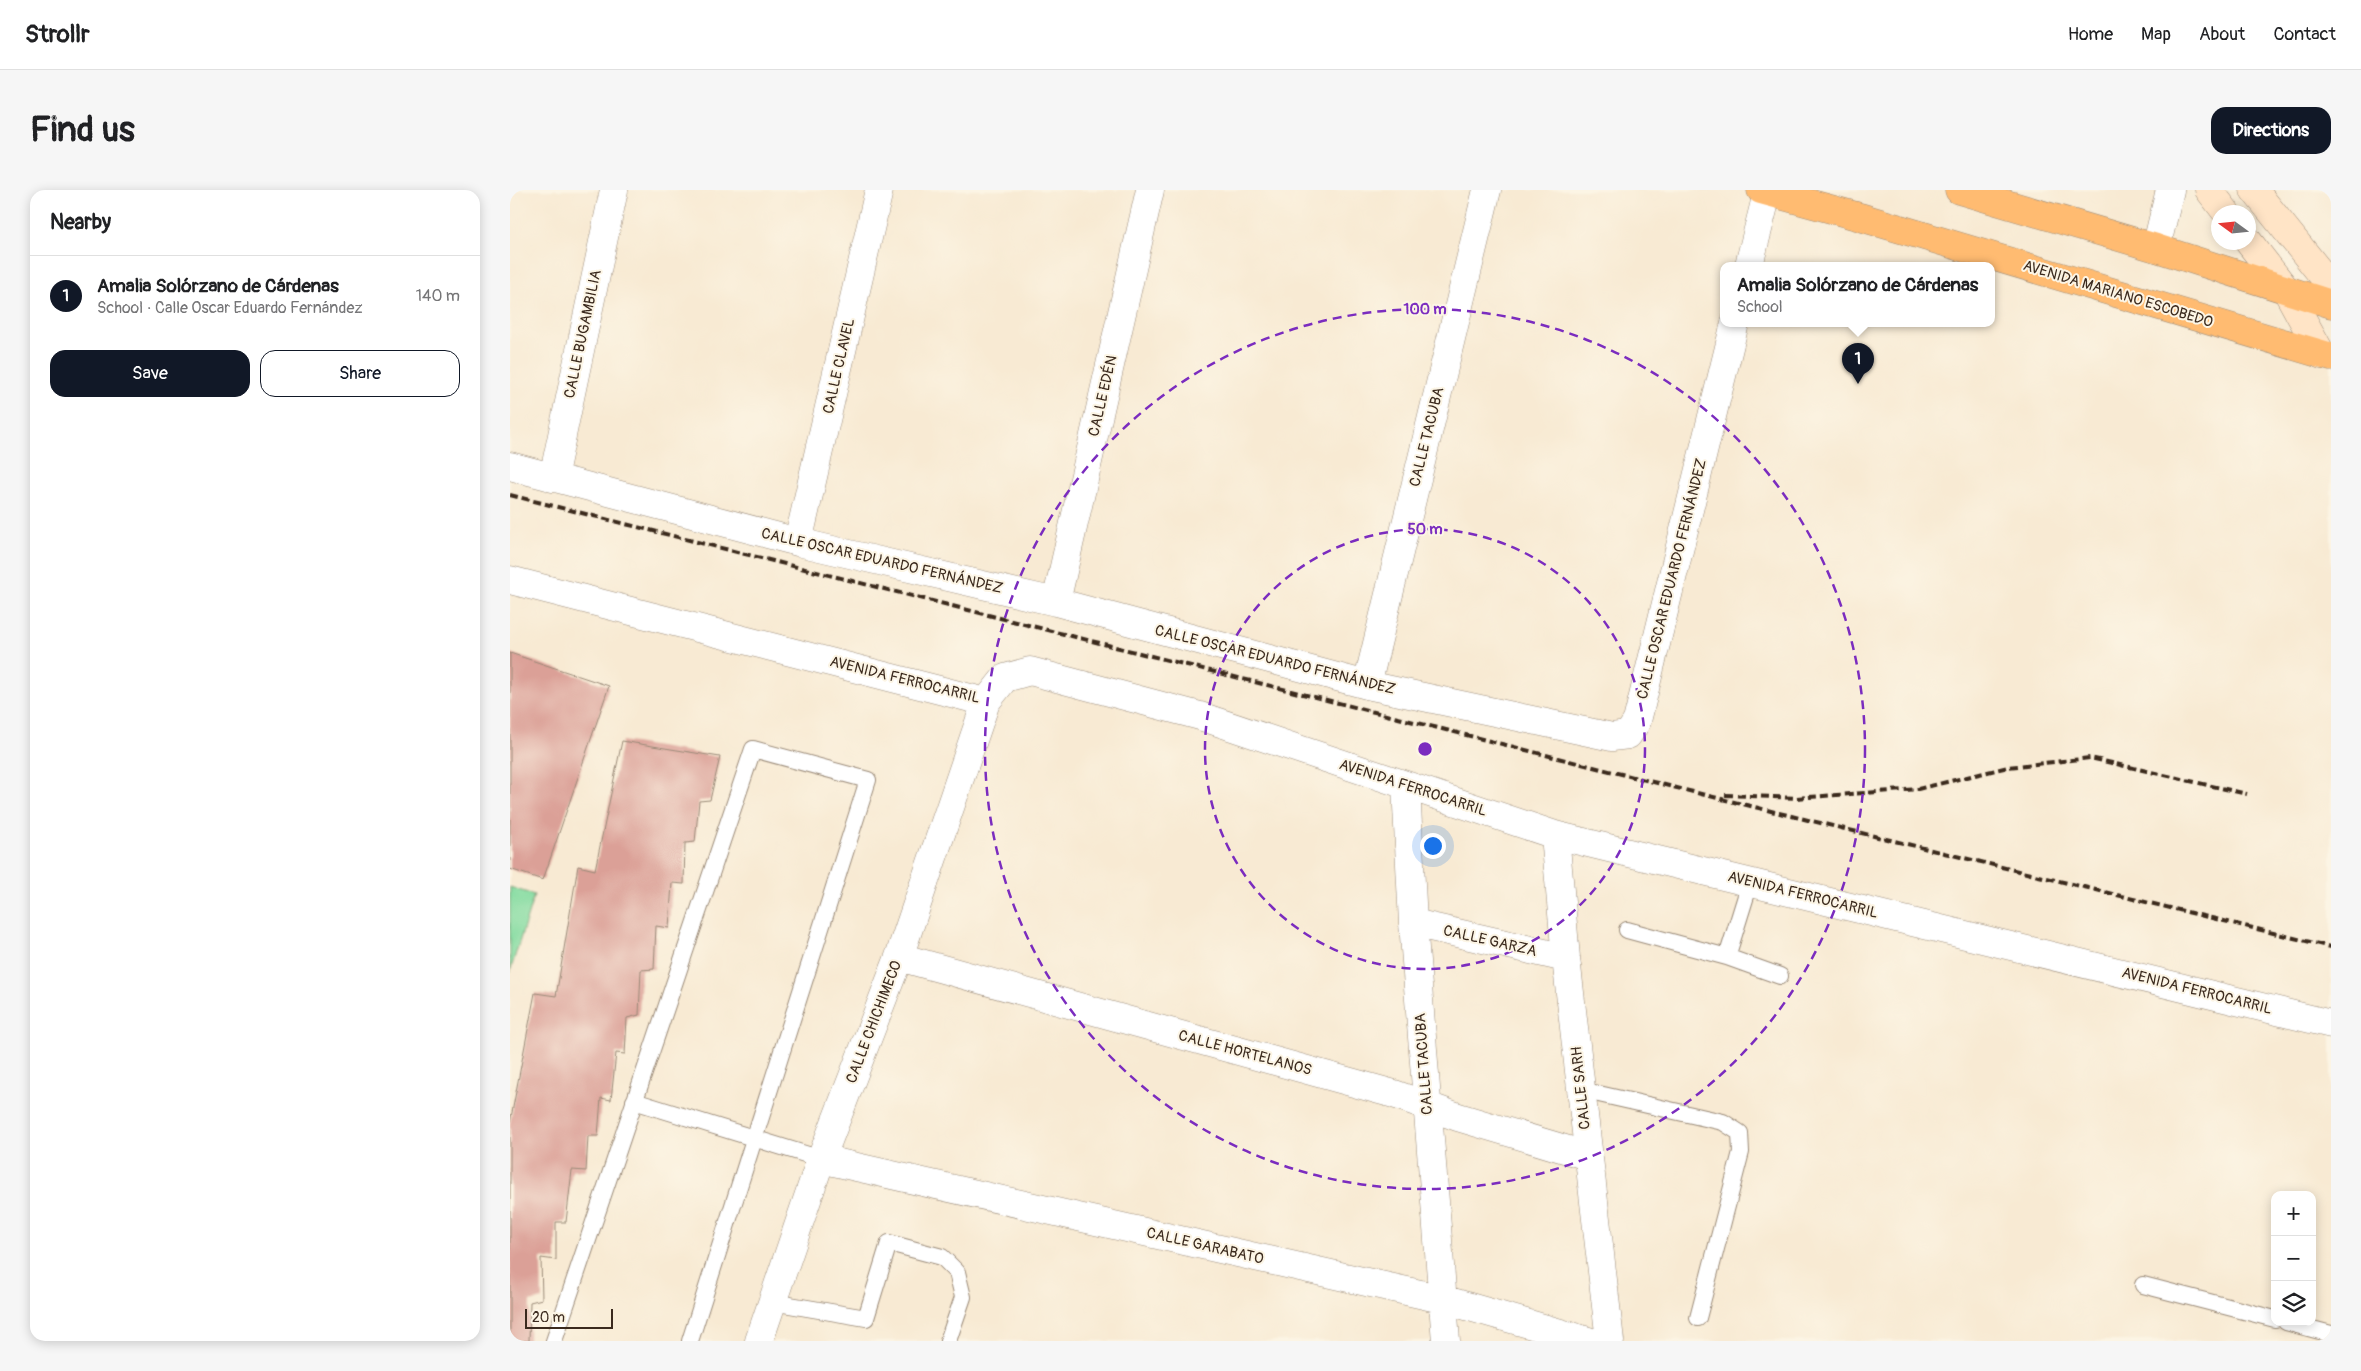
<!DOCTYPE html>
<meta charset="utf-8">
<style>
:root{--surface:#fff;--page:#f6f6f6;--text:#202124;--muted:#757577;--line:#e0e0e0;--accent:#111827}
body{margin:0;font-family:Pangolin,sans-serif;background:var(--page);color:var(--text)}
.controls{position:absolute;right:15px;bottom:15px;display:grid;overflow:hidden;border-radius:10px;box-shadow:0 2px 12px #0003}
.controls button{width:45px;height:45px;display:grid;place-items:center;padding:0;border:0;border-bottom:1px solid var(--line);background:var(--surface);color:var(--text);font:25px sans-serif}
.compass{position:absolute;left:1701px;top:15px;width:45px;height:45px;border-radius:50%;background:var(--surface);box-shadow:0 2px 12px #0003;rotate:285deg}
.scale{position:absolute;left:15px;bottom:12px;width:88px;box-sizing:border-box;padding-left:5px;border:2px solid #3b2a1e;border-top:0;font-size:14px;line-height:18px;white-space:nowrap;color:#3b2a1e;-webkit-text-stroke:4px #fcf5e5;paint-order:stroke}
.you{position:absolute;left:922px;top:655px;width:18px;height:18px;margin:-12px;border:4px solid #fff;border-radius:50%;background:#1a73e8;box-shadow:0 0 0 8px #1a73e833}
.badge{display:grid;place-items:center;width:32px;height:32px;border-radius:50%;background:var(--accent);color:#fff;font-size:16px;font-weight:700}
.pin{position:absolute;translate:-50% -41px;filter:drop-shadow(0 1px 2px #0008)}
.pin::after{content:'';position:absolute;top:26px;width:18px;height:15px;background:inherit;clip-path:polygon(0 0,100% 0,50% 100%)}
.popup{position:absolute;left:1210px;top:72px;width:275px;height:65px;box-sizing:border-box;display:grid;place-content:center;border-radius:10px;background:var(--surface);filter:drop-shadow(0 1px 4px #0005);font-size:16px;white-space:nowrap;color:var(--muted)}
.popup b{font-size:19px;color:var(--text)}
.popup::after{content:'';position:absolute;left:50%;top:100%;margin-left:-10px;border:10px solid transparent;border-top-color:var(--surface)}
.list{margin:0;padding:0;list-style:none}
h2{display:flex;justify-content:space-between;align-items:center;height:65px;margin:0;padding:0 20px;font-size:21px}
h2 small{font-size:16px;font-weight:400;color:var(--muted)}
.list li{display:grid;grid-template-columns:32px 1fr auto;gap:15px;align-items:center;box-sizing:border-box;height:80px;padding:0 20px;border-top:1px solid var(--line)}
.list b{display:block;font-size:19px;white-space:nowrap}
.list p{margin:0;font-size:16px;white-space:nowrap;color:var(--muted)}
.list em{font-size:16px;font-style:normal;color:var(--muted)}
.actions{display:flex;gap:10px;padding:15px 20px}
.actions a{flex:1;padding:11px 0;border:1px solid var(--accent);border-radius:15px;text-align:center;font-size:18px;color:var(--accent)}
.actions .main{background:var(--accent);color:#fff}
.icon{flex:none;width:28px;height:28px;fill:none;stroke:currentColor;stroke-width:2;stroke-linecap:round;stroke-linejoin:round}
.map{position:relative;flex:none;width:1821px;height:1151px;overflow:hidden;border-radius:15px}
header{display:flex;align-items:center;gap:30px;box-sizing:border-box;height:70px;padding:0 25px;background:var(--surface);border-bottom:1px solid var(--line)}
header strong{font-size:24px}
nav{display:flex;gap:28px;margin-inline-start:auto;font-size:18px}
.intro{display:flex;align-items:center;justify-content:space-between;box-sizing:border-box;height:120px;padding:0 30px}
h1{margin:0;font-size:35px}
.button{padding:12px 22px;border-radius:15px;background:var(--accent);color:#fff;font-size:18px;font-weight:700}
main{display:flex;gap:30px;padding:0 30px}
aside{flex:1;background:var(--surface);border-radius:15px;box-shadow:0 2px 12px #0003}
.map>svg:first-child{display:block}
.park{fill:#83dba0;stroke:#5f825f}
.building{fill:#dba097}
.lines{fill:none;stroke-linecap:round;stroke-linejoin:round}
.lane-casing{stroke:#9a8a78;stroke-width:18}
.street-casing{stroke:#9a8a78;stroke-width:29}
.secondary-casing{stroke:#9a8a78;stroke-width:29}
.primary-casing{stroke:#9a8a78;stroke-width:29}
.lane{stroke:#fff;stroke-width:16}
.street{stroke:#fff;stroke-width:28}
.secondary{stroke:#ffe4c6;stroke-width:28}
.primary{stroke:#ffbb71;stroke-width:28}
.rail{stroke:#3b2a1e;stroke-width:4;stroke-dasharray:8 4;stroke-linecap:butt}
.ring{fill:none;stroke:#7b2cbf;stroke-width:2.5;stroke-dasharray:9 6}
.labels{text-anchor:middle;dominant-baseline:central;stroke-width:4;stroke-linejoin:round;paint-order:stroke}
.street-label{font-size:15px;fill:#3b2a1e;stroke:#fcf5e5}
.centre{fill:#7b2cbf;stroke:#fcf5e5;stroke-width:2.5}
.ring-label{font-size:15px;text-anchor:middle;font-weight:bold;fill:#7b2cbf;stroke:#fcf5e5;stroke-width:4;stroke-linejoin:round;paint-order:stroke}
</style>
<header>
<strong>Strollr</strong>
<nav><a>Home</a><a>Map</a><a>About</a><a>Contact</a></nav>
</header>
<div class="intro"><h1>Find us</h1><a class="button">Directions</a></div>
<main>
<aside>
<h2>Nearby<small></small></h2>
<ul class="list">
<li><span class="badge">1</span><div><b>Amalia Solórzano de Cárdenas</b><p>School · Calle Oscar Eduardo Fernández</p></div><em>140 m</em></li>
</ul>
<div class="actions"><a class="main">Save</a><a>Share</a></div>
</aside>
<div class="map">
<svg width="1821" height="1151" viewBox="0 0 1821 1151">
<rect width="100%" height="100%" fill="#fcf5e5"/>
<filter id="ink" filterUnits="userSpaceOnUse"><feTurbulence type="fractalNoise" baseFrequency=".02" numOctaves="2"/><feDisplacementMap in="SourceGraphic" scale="10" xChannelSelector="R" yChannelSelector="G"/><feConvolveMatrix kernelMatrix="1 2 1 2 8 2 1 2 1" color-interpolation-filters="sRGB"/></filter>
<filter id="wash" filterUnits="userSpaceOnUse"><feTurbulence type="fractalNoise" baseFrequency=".0096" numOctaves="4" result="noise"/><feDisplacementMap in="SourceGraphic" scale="20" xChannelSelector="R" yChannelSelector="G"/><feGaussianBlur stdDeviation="1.12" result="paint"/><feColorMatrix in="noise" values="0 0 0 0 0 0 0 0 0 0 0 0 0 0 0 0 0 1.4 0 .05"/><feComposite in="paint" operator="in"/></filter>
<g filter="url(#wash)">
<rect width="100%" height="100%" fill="#f8ead3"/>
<!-- park -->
<path class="park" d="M0 697 24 705 0 782Z"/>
<g id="blocks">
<!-- building -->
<path class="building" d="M0 463 99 496 33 690 0 679Z
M112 551 210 567 200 610 189 611 185 652 175 653 174 694 162 693 159 738 146 736 144 779 131 780 129 825 117 828 115 864 106 863 101 910 91 908 88 946H78L76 981 62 980 56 1032H46V1070L31 1068 32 1109 20 1112 19 1151H0V933L25 803 46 806 68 676 85 680Z"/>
</g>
</g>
<g filter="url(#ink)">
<use href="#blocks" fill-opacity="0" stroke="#9a8a78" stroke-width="1"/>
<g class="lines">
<!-- lane casing -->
<g class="lane-casing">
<path id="lane" d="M1240 693 1217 767 1270 786
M1117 740 1217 767
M1071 900 1213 932 1230 943 1231 962 1188 1128
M124 911 311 969
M1633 1095 1765 1129
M262 1112 356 1128 379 1053 432 1067 447 1082 453 1107 438 1151
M1776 1132 1821 1144
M44 1151 243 559 358 590 180 1151"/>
</g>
<!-- street casing -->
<g class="street-casing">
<path id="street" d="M1646 58 1660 0
M1239 75 1258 0
M0 276 288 352 546 412 857 495 1102 547 1118 545 1127 531 1225 133
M43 288 104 0
M288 352 369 0
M0 390 476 512
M546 412 640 0
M857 495 977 0
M896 596 903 733 936 1151
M1045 645 1056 768 1100 1151
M903 733 1056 768
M389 767 884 904 948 927 1078 966
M311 969 932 1109 1078 1151
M249 1151 311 969 389 767 476 512 495 488 520 481 690 526 1045 645 1821 834"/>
</g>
<!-- secondary casing -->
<g class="secondary-casing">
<path id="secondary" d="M1699 0 1716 22
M1744 0 1821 96
M1738 51 1777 101 1812 165"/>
</g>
<!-- primary casing -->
<g class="primary-casing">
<path id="primary" d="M1251 0 1350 27 1821 167
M1449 0 1646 58 1821 114"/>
</g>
<!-- lane -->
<use href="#lane" class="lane"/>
<!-- street -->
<use href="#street" class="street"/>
<!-- secondary -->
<use href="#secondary" class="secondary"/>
<!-- primary -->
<use href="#primary" class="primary"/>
<!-- rail -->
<path class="rail" d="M0 305 1191 604 1821 757
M1215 605 1286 608 1408 599 1498 577 1580 568 1737 604"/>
</g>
</g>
<!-- distance rings -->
<g class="ring">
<circle cx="915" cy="559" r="220"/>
<circle cx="915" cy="559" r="440"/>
</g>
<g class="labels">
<!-- street labels -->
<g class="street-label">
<text transform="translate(1608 104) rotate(17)">AVENIDA MARIANO ESCOBEDO</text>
<text transform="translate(73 144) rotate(-78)">CALLE BUGAMBILIA</text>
<text transform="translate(329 176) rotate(-77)">CALLE CLAVEL</text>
<text transform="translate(593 206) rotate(-77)">CALLE EDÉN</text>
<text transform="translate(917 247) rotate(-76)">CALLE TACUBA</text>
<text transform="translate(372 371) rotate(13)">CALLE OSCAR EDUARDO FERNÁNDEZ</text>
<text transform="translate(1162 389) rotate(-76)">CALLE OSCAR EDUARDO FERNÁNDEZ</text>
<text transform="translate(765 470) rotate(14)">CALLE OSCAR EDUARDO FERNÁNDEZ</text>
<text transform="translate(395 490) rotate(14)">AVENIDA FERROCARRIL</text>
<text transform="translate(903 598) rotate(18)">AVENIDA FERROCARRIL</text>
<text transform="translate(1293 705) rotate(14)">AVENIDA FERROCARRIL</text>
<text transform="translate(980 751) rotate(13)">CALLE GARZA</text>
<text transform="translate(1687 801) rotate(14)">AVENIDA FERROCARRIL</text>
<text transform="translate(364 832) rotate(-69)">CALLE CHICHIMECO</text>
<text transform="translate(735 863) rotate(15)">CALLE HORTELANOS</text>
<text transform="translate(914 874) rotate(-94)">CALLE TACUBA</text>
<text transform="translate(1071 898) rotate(-96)">CALLE SARH</text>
<text transform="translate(695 1056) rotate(13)">CALLE GARABATO</text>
</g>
</g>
<circle cx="915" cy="559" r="8" class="centre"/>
<g class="ring-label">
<text x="915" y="124">100 m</text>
<text x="915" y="344">50 m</text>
</g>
</svg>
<div class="controls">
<button>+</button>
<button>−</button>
<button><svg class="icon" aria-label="layers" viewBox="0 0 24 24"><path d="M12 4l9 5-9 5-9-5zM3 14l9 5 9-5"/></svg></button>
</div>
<svg class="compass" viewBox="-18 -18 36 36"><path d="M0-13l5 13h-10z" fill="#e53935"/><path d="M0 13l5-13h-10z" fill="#757577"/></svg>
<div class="scale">20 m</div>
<div class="you"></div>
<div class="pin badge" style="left:1348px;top:194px">1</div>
<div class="popup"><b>Amalia Solórzano de Cárdenas</b>School</div>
</div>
</main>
